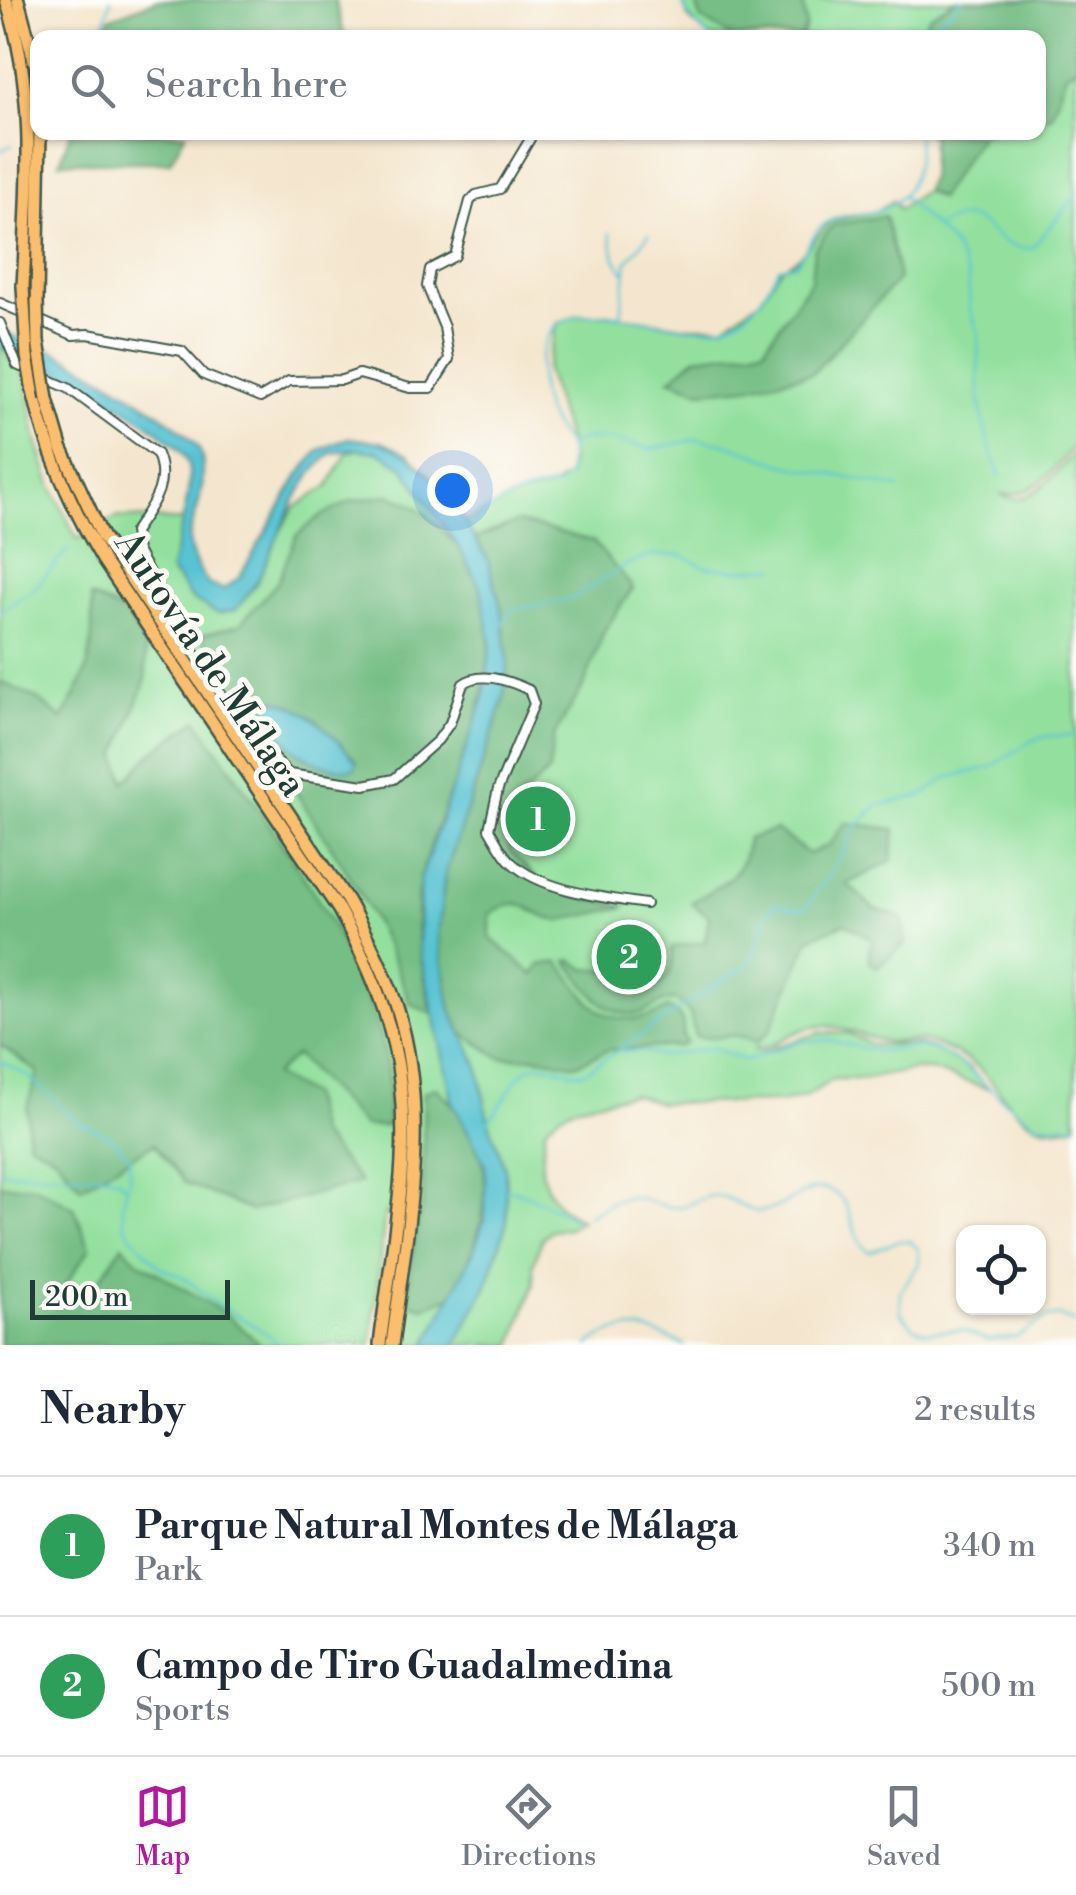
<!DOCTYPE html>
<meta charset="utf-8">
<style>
:root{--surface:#fff;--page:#f6f6f7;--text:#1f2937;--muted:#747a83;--line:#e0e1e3;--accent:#b5179e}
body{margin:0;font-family:"Libre Bodoni",serif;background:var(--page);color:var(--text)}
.controls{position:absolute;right:30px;bottom:30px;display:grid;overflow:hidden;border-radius:20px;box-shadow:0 2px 8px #0004}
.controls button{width:90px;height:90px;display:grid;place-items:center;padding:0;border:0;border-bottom:2px solid var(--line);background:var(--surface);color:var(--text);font:50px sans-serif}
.scale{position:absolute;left:30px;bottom:25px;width:200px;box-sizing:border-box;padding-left:10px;border:5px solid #1f3d34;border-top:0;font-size:28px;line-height:35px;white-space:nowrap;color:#1f3d34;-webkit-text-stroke:8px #fdfcf7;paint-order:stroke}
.you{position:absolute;left:452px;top:490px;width:35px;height:35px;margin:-25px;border:8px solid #fff;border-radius:50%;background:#1a73e8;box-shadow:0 0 0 15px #1a73e833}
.badge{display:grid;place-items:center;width:65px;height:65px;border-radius:50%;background:var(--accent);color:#fff;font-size:32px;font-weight:700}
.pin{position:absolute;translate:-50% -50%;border:5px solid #fff;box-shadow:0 2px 10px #0006}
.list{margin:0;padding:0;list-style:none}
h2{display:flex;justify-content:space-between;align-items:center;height:130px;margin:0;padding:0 40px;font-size:42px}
h2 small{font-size:32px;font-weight:400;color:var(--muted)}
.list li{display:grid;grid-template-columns:65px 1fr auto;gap:30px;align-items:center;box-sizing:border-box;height:140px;padding:0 40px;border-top:2px solid var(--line)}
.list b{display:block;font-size:38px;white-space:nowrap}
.list p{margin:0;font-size:32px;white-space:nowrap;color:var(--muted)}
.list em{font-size:32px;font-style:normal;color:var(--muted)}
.icon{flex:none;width:55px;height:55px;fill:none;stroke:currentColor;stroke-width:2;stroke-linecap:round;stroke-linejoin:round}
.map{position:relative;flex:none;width:1076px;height:1345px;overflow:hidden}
.search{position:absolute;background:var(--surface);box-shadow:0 2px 8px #0004;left:30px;right:30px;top:30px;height:110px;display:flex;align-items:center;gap:25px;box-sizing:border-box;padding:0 35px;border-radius:20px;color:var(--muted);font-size:38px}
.sheet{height:410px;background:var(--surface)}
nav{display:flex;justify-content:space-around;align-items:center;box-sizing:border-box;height:140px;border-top:2px solid var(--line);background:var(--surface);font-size:28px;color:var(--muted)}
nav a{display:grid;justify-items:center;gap:5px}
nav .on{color:var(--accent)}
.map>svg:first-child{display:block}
.green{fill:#93e09e;stroke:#598e69;stroke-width:2.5}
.forest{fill:#76be85;stroke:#4a7e5c;stroke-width:2.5}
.water{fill:#58c3d3;stroke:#3c8084;stroke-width:2.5}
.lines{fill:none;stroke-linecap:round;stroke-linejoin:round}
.stream{stroke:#58c3d3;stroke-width:2.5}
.minor-casing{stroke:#3f564b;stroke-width:12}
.highway-casing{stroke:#3f564b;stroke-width:16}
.minor{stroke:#fff;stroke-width:8}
.highway{stroke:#fabe6e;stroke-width:11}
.highway-bridge-casing{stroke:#3f564b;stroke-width:16;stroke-linecap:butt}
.highway-bridge{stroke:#fabe6e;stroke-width:11}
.labels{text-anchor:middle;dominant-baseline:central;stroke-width:10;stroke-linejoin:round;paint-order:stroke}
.street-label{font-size:38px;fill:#1f3d34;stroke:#fdfcf7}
</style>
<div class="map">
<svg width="1076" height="1345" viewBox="0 0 1076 1345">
<rect width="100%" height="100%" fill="#fdfcf7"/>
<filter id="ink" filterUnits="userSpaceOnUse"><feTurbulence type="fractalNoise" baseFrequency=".01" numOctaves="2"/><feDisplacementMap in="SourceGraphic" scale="20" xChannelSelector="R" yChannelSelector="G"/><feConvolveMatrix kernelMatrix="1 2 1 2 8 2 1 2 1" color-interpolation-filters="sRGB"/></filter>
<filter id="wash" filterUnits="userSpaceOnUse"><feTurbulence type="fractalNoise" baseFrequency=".0048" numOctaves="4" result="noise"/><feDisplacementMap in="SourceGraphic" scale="40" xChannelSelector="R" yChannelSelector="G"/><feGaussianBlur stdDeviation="2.25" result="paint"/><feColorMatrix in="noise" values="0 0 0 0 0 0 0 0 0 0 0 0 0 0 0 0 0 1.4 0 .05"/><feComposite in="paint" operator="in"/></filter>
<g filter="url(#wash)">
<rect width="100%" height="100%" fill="#f4e6ce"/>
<!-- green -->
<path class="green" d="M682 0H1076V444C1054 468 1034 499 1000 494 1030 512 1055 470 1076 453V1125C1019 1142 1005 1088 976 1066 963 1056 944 1047 928 1042 916 1037 903 1043 890 1042 861 1039 839 1020 808 1028 789 1033 772 1050 752 1048L760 1052 819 1033H848L873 1045 917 1044 934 1049 969 1068 989 1089 931 1070H913L864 1079H833L807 1096 784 1102 660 1103 632 1094 579 1105 557 1116 545 1129 541 1171 548 1189 560 1207 581 1220 568 1228 551 1230 542 1238 533 1265 534 1284 512 1345H455L486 1287 448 1303 426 1345H403L407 1306 390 1305 400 1217 385 1213 371 1345H0V348L6 349 10 362 24 370 37 441 51 485 77 539 117 517 185 521 196 589 232 591 262 561 294 508 328 486 347 453 369 445C409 462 434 490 460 524L519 495 553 486 568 476 571 461 568 441 546 370 557 324 577 315 608 314 683 326H724L760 300 780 269 798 258 831 221 874 212 893 201 899 209 924 191 939 198 936 138 927 133 1038 132 1039 118 1052 115 1038 38 709 37 688 18Z"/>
<!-- forest -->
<path class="forest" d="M156 0H335L345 37H103L110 18Z
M695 0H803L806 26 802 37H733L701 19Z
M955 0H1076V66L1066 73 1052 115 1039 118 1038 38 920 37 929 16Z
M70 133V132L186 133 170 162H60Z
M932 133H982L939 198 924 191 930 179Z
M885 216 899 278 813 373 747 387 701 391 670 379 696 357 764 348 811 280 814 250 833 225Z
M389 495C419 504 428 516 450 538 543 630 447 777 421 877 410 921 424 971 432 1014L410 1003C364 867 263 763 201 635L239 625 277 583 297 535 319 517 352 501Z
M518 522 593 541 633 588 604 631 585 683 554 736 549 771 515 803 510 851 539 880 571 894 626 907C613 909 564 921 555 920 528 917 526 889 490 914V938L534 975 540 965 559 962C580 987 592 1020 630 1019 644 1019 655 1016 667 1008 682 1015 684 1021 683 1037L687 1042 681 1046 607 1050 576 1065 535 1057 501 1058 462 1033 451 1011 438 936 445 875 503 703 508 663 502 612 488 560 476 538Z
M91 597 125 613 145 645 146 679 117 756 125 782 153 752 197 720C265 822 364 943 387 1065 390 1084 388 1106 388 1126H364L296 1055 274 1075 310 1095 319 1134 360 1182 251 1211 185 1183 154 1144 81 1187 56 1157 28 1142 27 1107 38 1072 0 1045V681L41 701 62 719C90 674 95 650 91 597Z
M845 823 895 829 891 861 847 884 873 908 902 918 906 943 878 967 870 962 869 950 873 940 845 923 810 938 769 1032 757 1042C728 1028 721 1043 695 1036L690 1013 676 1000C660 999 655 1009 640 1013 604 1020 586 985 567 961L572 960 585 969 621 970C633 991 667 993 672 964 673 958 672 953 672 947L705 942 709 916 691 903C719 885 746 876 747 839L776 830 809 854 829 845Z
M436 1088C509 1152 490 1220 452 1296L425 1307 408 1303 413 1249 423 1202 424 1092Z
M0 1185 34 1186 74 1208 90 1248 59 1295 74 1301 92 1291 123 1245 136 1260 226 1314 261 1345H0Z"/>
<!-- water -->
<path class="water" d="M0 331C17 338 34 343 50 350 80 364 192 425 201 454 203 460 203 471 203 477 200 529 171 532 209 585L224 589 239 578 299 475 319 450 348 438 381 442 408 454 448 494 488 560 502 612 508 663 503 702 445 875 438 936 451 1011 478 1065 488 1120 505 1168 507 1222 486 1287 455 1345H426L471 1257 485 1218V1164L453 1103 419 947 420 880 484 697 491 642 481 589 458 546 402 466 379 452 352 449 330 454 312 473 294 501 257 582 236 610 218 614 193 600 171 571C176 542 194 490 188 464 180 430 35 356 0 348Z
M265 699C304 700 333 735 357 762L354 769C337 772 305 760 292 748 281 737 274 718 265 705Z"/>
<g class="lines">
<!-- stream -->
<path class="stream" d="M681 0 687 14 710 38
M100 38 111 0
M919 38 962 0
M0 151 12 145
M903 197 953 245 968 276 970 310 978 331 979 398 986 435 1000 476
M937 227C989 196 985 252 1032 248L1076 196
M610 233 615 259 625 273
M621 315 627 262 649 234
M571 445 583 439H609L650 449 698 439 722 443 786 465 900 488
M469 527C495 503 522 489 558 486L568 475 570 446C548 424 538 400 540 369 545 268 665 341 722 326 753 318 765 293 779 267L796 264C807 250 814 228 831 220 844 213 863 215 878 211 913 200 920 165 917 132
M0 612 35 588 68 549
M502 625 510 611 574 598 624 566 651 555H682L703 566 735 570 777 567
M623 1051H642L662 1056 713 1048 746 1061 798 1042 828 1040 876 1051 917 1047 937 1050 962 1064 1003 1100 1037 1124 1076 1125
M0 1061 27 1075 77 1121 111 1137 130 1158 129 1181 122 1206 124 1224 133 1238 160 1267 183 1277 215 1302 271 1336 279 1345
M485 1123C505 1108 514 1068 538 1065 555 1064 568 1075 585 1072L745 966C765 946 759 919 775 903L794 909 805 908 830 876 854 829 877 806 924 795 946 778 991 767 1029 742 1046 736 1076 735
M0 1172 102 1175 117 1178 125 1186
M506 1189C525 1190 557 1212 577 1220
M588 1216C598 1210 611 1201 622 1198 638 1194 659 1208 676 1207 692 1207 701 1194 719 1196 732 1197 743 1209 755 1211 784 1215 808 1176 835 1193 856 1207 849 1237 869 1252L898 1241H910L919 1250V1264L900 1292 901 1314 914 1327 926 1332 961 1330 987 1340 1017 1337 1046 1318 1059 1316 1076 1323
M589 1345C621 1319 650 1329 685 1345"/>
</g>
</g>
<g filter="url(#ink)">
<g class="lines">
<!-- minor casing -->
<g class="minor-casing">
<path id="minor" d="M584 38 585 37
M0 303 73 335 88 334 182 351 204 375 260 398 289 381 342 380 359 374 410 388H431L449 359 444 327 427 286 430 269 455 256 470 201 476 195 500 189 530 139V132
M0 323 17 365 30 371
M43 377 68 388 157 454C170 486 151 506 134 532L137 551 191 648 243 728 289 774 364 785 394 779 438 740 450 723 463 684C481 670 510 681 529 690L534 704 498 789 489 829C496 840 502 854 511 862 541 891 606 898 646 904"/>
</g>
<!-- highway casing -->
<g class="highway-casing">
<path id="highway" d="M6 0C37 94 28 189 23 286
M18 0 38 75
M37 301 40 132
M33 391C47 453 71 506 103 560L339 910C363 953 383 997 394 1046 416 1139 391 1250 380 1345
M47 399 61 447 102 536 347 900C366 934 383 967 396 1004 432 1113 406 1234 392 1345"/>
</g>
<!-- minor -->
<use href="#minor" class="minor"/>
<!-- highway -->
<use href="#highway" class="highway"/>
<!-- highway-bridge casing -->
<g class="highway-bridge-casing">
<path id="highway-bridge" d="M23 286 27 356 33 391
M37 301 38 341 47 399"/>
</g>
<!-- highway-bridge -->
<use href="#highway-bridge" class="highway-bridge"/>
</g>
</g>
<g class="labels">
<!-- street labels -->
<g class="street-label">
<text transform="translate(210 664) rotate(56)">Autovía de Málaga</text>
</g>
</g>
</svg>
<div class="controls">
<button><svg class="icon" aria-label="locate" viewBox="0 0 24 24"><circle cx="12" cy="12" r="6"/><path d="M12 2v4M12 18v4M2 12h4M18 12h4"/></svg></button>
</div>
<div class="scale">200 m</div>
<div class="you"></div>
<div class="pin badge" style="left:538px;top:819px;background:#2e9e5b">1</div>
<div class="pin badge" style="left:629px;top:957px;background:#2e9e5b">2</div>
<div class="search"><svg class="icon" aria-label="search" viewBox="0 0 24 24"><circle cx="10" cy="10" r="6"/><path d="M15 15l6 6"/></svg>Search here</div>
</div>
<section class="sheet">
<h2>Nearby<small>2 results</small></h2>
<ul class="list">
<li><span class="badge" style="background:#2e9e5b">1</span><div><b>Parque Natural Montes de Málaga</b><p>Park</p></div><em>340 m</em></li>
<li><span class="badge" style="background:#2e9e5b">2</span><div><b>Campo de Tiro Guadalmedina</b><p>Sports</p></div><em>500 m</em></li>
</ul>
</section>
<nav>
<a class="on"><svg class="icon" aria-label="map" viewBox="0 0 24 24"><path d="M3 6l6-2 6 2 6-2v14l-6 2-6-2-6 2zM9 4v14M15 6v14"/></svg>Map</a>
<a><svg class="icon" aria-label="directions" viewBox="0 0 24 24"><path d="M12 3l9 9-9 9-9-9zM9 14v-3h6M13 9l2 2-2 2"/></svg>Directions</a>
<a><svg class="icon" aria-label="saved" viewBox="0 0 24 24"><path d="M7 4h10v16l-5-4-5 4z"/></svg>Saved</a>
</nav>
